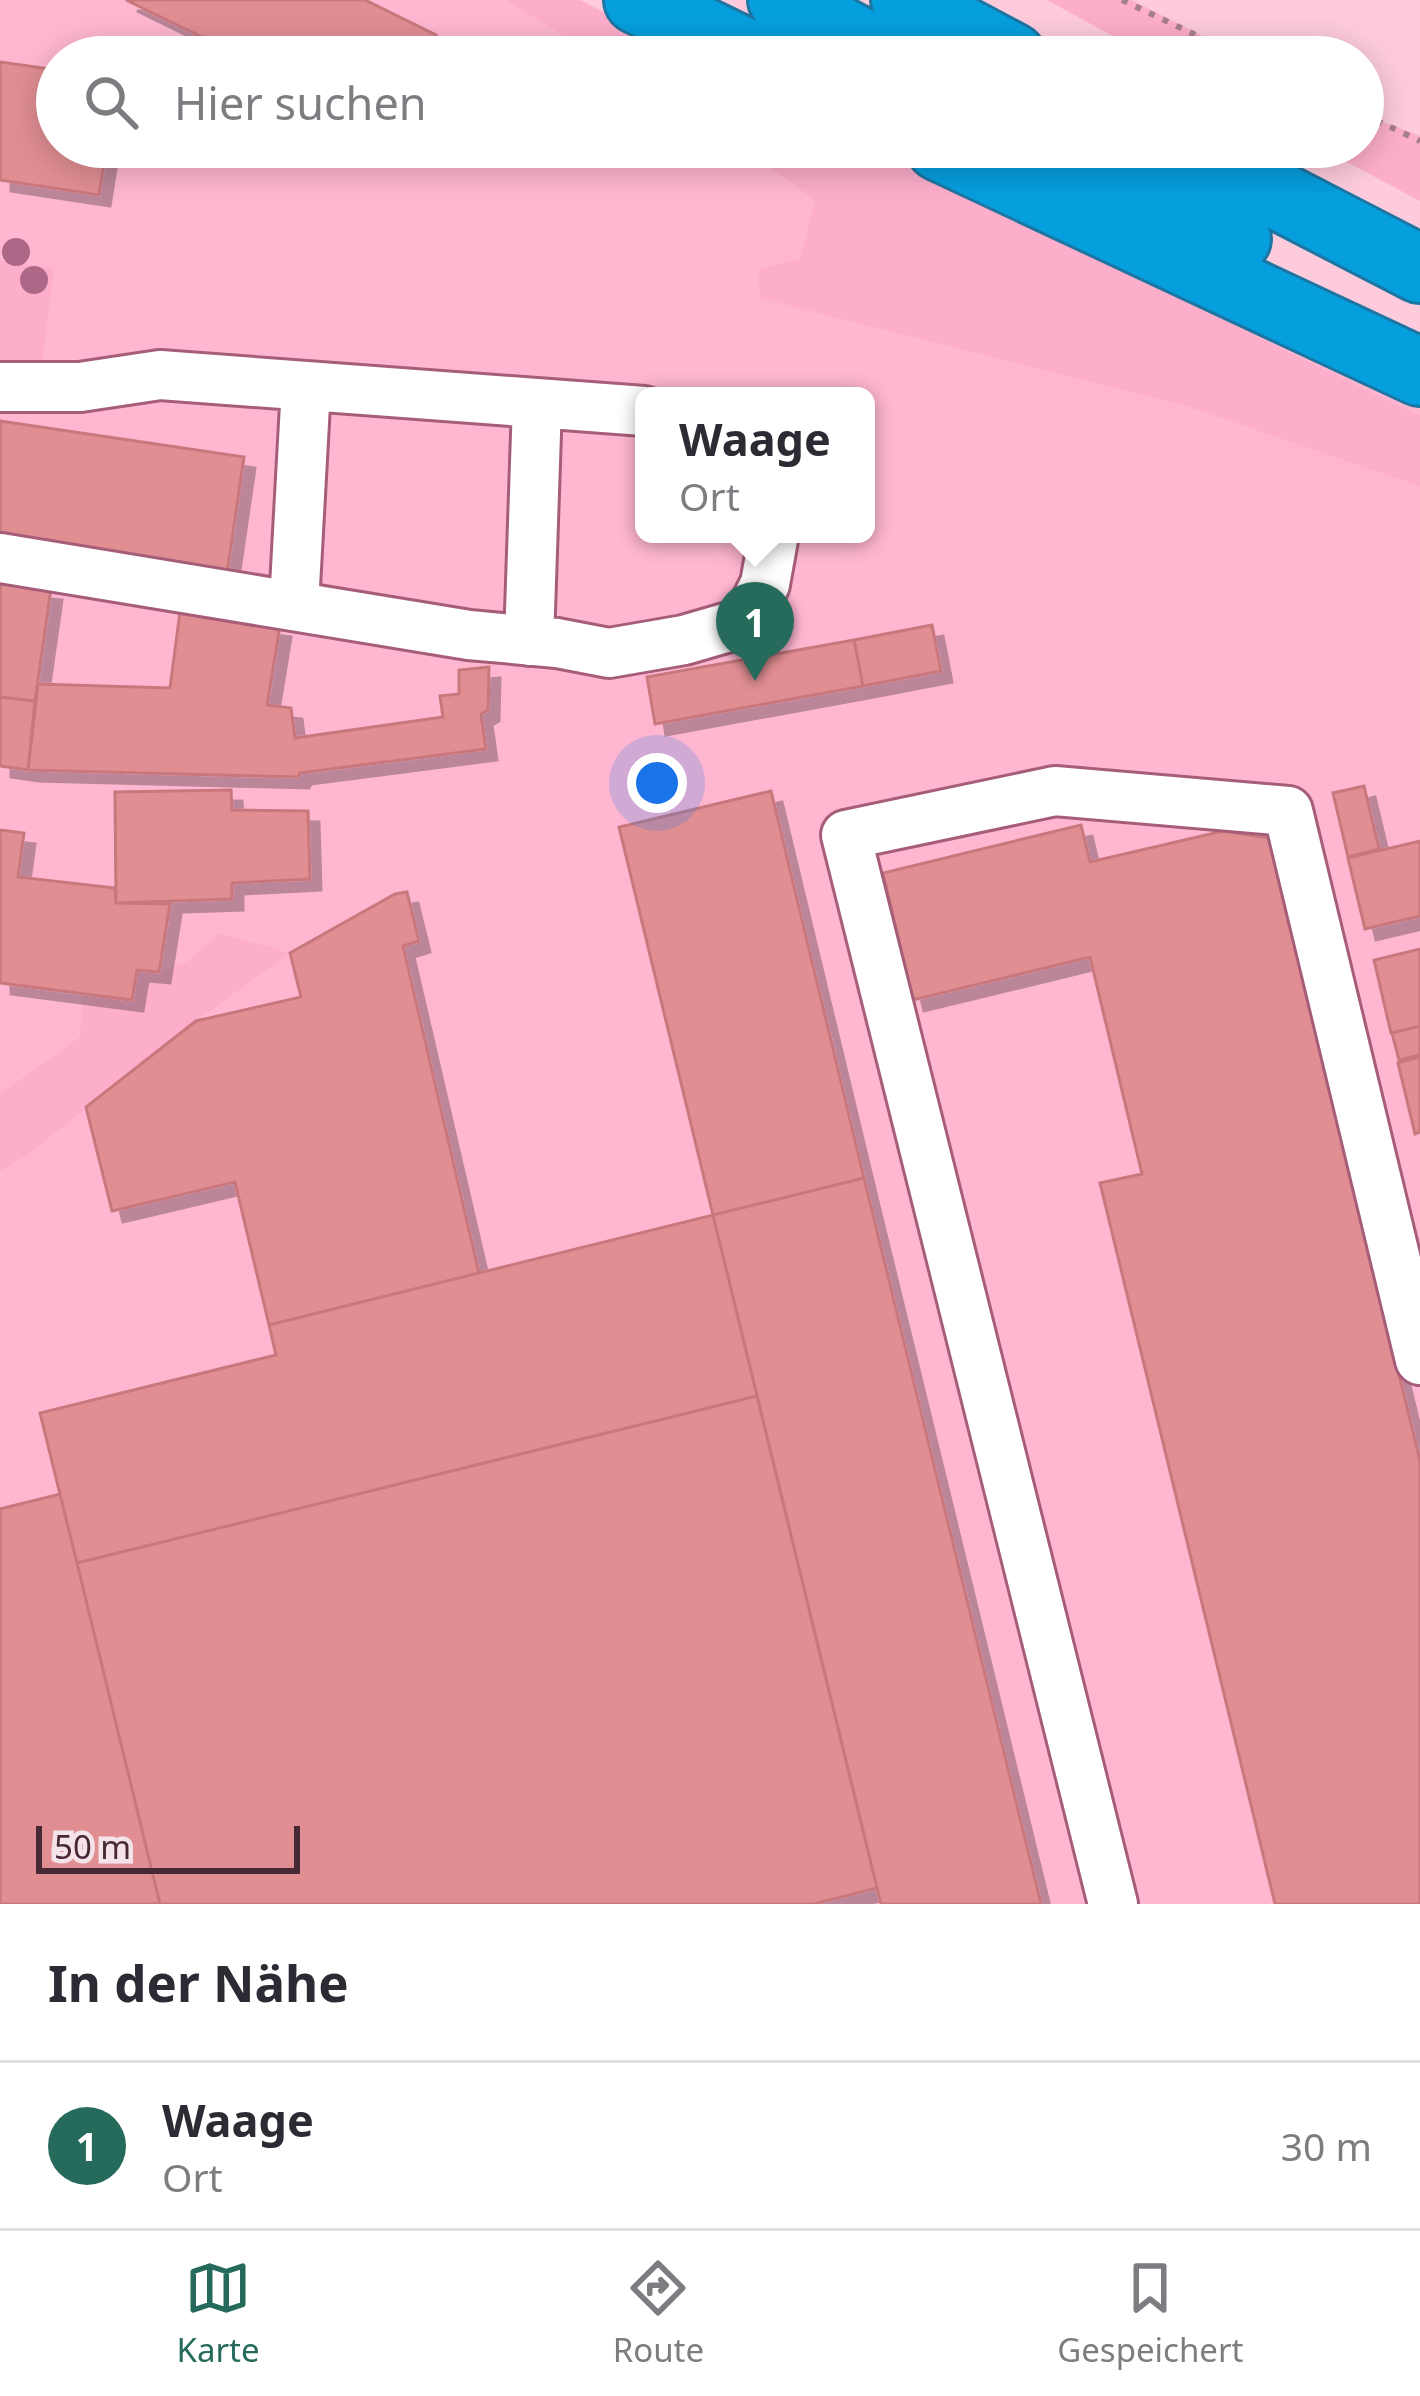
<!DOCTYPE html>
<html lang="de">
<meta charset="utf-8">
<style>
:root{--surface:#fff;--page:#f7f7f7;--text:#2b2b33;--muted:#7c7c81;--line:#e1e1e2;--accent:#266a5b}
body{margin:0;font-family:"Noto Sans",sans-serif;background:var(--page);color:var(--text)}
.scale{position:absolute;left:36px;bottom:30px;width:264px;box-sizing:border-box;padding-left:12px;border:6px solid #472834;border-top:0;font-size:33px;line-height:42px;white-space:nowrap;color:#472834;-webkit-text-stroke:9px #f4e3e8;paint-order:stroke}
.you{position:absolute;left:657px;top:783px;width:42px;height:42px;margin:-30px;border:9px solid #fff;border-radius:50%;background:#1a73e8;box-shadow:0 0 0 18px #1a73e833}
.badge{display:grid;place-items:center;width:78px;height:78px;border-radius:50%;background:var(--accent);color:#fff;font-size:39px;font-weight:700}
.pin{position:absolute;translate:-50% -99px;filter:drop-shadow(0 3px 6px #0008)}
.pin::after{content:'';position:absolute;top:63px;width:42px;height:36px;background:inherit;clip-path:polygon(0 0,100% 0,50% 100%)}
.popup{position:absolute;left:635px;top:387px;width:240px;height:156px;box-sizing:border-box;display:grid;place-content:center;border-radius:18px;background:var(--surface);filter:drop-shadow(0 3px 9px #0005);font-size:39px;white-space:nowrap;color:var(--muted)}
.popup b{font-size:45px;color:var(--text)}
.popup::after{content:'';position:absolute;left:50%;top:100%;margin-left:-24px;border:24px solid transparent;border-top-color:var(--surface)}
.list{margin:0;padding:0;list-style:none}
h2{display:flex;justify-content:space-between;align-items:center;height:156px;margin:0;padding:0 48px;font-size:51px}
h2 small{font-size:39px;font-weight:400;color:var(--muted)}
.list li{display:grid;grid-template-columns:78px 1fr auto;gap:36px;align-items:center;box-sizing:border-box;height:168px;padding:0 48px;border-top:3px solid var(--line)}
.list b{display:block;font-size:45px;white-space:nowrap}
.list p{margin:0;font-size:39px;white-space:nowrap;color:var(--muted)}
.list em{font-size:39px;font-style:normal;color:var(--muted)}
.icon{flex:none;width:66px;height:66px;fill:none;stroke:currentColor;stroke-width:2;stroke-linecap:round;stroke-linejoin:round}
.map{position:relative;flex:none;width:1420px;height:1904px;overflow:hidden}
.search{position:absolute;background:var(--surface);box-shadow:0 6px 30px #0003;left:36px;right:36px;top:36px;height:132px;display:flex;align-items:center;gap:30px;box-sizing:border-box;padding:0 42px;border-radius:66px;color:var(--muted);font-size:45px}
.sheet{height:324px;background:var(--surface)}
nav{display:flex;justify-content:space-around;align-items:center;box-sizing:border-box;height:168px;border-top:3px solid var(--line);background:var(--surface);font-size:33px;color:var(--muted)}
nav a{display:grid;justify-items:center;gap:6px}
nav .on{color:var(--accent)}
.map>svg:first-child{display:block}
.built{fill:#ffb7d1;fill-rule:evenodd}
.green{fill:#fdaecb}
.building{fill:#e18e93;stroke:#c8787d;stroke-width:3;filter:url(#shadow)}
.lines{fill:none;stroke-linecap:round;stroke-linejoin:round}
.minor-casing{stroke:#a65d7a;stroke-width:54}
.highway-casing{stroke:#1d75a2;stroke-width:72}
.path{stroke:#a87f8e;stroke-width:6;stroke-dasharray:6 9;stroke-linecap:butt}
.minor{stroke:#fff;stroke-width:48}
.highway{stroke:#069fde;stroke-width:66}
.tree{fill:#ac6886}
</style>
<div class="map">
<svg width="1420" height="1904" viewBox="0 0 1420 1904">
<defs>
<filter id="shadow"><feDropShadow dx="11" dy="11" stdDeviation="0" flood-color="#0004"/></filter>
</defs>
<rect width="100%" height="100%" fill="#fdcbdc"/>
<!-- built -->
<path class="built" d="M0 0H573L697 57H57V147H889L1420 409V1904H0ZM644 396H866V534H644Z"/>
<!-- green -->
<path class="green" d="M506 0H580L692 57H599Z
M1047 0H1131L1244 57H1151Z
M1363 114 1420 136V201L1319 147H1363Z
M741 147H867L1420 416V486L1189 407 760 298 758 270 801 258 815 200Z
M0 261 54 268 41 372 0 368Z
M219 933 290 953 196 1021 29 1154 0 1171V1094L80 1037 83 993 137 970 159 972 189 961Z"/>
<!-- building -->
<path class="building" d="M126 0H365L436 35 425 57H243Z
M0 62 57 70V147H133L132 155 106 151 99 195 0 180Z
M0 421 244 457 226 580 0 544Z
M0 584 51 589 35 701 0 697Z
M180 612 280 626 267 705 291 708 295 738 443 717 440 696 459 694V670L489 667 488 710 481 714 486 749 300 773 298 777 28 770 38 684 170 688Z
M932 625 941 671 863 686 854 640Z
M854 640 863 686 655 724 647 677Z
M0 697 35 701 28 770 0 766Z
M1364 786 1379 849 1348 857 1333 793Z
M231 790 232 810 308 811 310 879 232 883V899L116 903 115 792Z
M771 791 864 1178 713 1215 619 827Z
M1081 825 1090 862 1223 831 1269 838 1420 1461V1904H1275L1100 1183 1142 1174 1090 957 913 1000 883 873Z
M0 830 24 833 18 877 115 888 116 903 170 904 159 972 137 970 132 1000 0 983Z
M1420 841V916L1365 929 1348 858Z
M407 892 419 941 403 946 479 1273 269 1325 235 1182 112 1211 86 1107 196 1021 301 997 290 953 395 894Z
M1420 949V1026L1391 1033 1374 960Z
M1420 1026V1055L1399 1060 1392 1033Z
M1420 1057V1132L1415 1134 1398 1063Z
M864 1178 1041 1904H881L713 1215Z
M713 1215 757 1396 77 1563 40 1413 276 1355 269 1325Z
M757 1396 877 1888 814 1904H160L77 1563Z
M60 1494 77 1563 160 1904H0V1509Z"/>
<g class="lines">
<!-- minor casing -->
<g class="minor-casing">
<path id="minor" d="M0 387H80L160 375 644 411
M0 558 469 635 557 643 609 653 684 640 746 622 765 584 774 534
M294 605 306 386
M529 641 537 404
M1113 1904 846 835 1055 791 1288 811 1420 1360"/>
</g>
<!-- highway casing -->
<g class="highway-casing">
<path id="highway" d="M638 0 755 57
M782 0 889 57
M905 0 1012 57
M940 147 1420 372
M1059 147 1237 239
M1184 147 1420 269"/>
</g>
<!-- path -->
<path class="path" d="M1122 0 1242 57
M1363 114 1420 141"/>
<!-- minor -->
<use href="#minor" class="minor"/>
<!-- highway -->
<use href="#highway" class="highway"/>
</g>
<!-- trees -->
<g class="tree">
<circle cx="16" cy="252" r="14"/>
<circle cx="34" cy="280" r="14"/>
</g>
</svg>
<div class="scale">50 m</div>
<div class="you"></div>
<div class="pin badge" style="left:755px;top:681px">1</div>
<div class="popup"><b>Waage</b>Ort</div>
<div class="search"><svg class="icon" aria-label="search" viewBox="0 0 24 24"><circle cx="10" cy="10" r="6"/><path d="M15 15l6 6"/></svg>Hier suchen</div>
</div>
<section class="sheet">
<h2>In der Nähe<small></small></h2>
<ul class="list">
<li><span class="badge">1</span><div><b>Waage</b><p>Ort</p></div><em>30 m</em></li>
</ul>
</section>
<nav>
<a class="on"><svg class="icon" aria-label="map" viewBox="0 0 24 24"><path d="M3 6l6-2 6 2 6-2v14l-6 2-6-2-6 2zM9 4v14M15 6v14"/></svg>Karte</a>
<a><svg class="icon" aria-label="directions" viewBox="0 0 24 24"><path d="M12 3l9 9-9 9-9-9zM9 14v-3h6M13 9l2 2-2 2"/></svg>Route</a>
<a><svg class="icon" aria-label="saved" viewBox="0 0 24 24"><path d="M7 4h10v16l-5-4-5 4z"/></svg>Gespeichert</a>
</nav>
